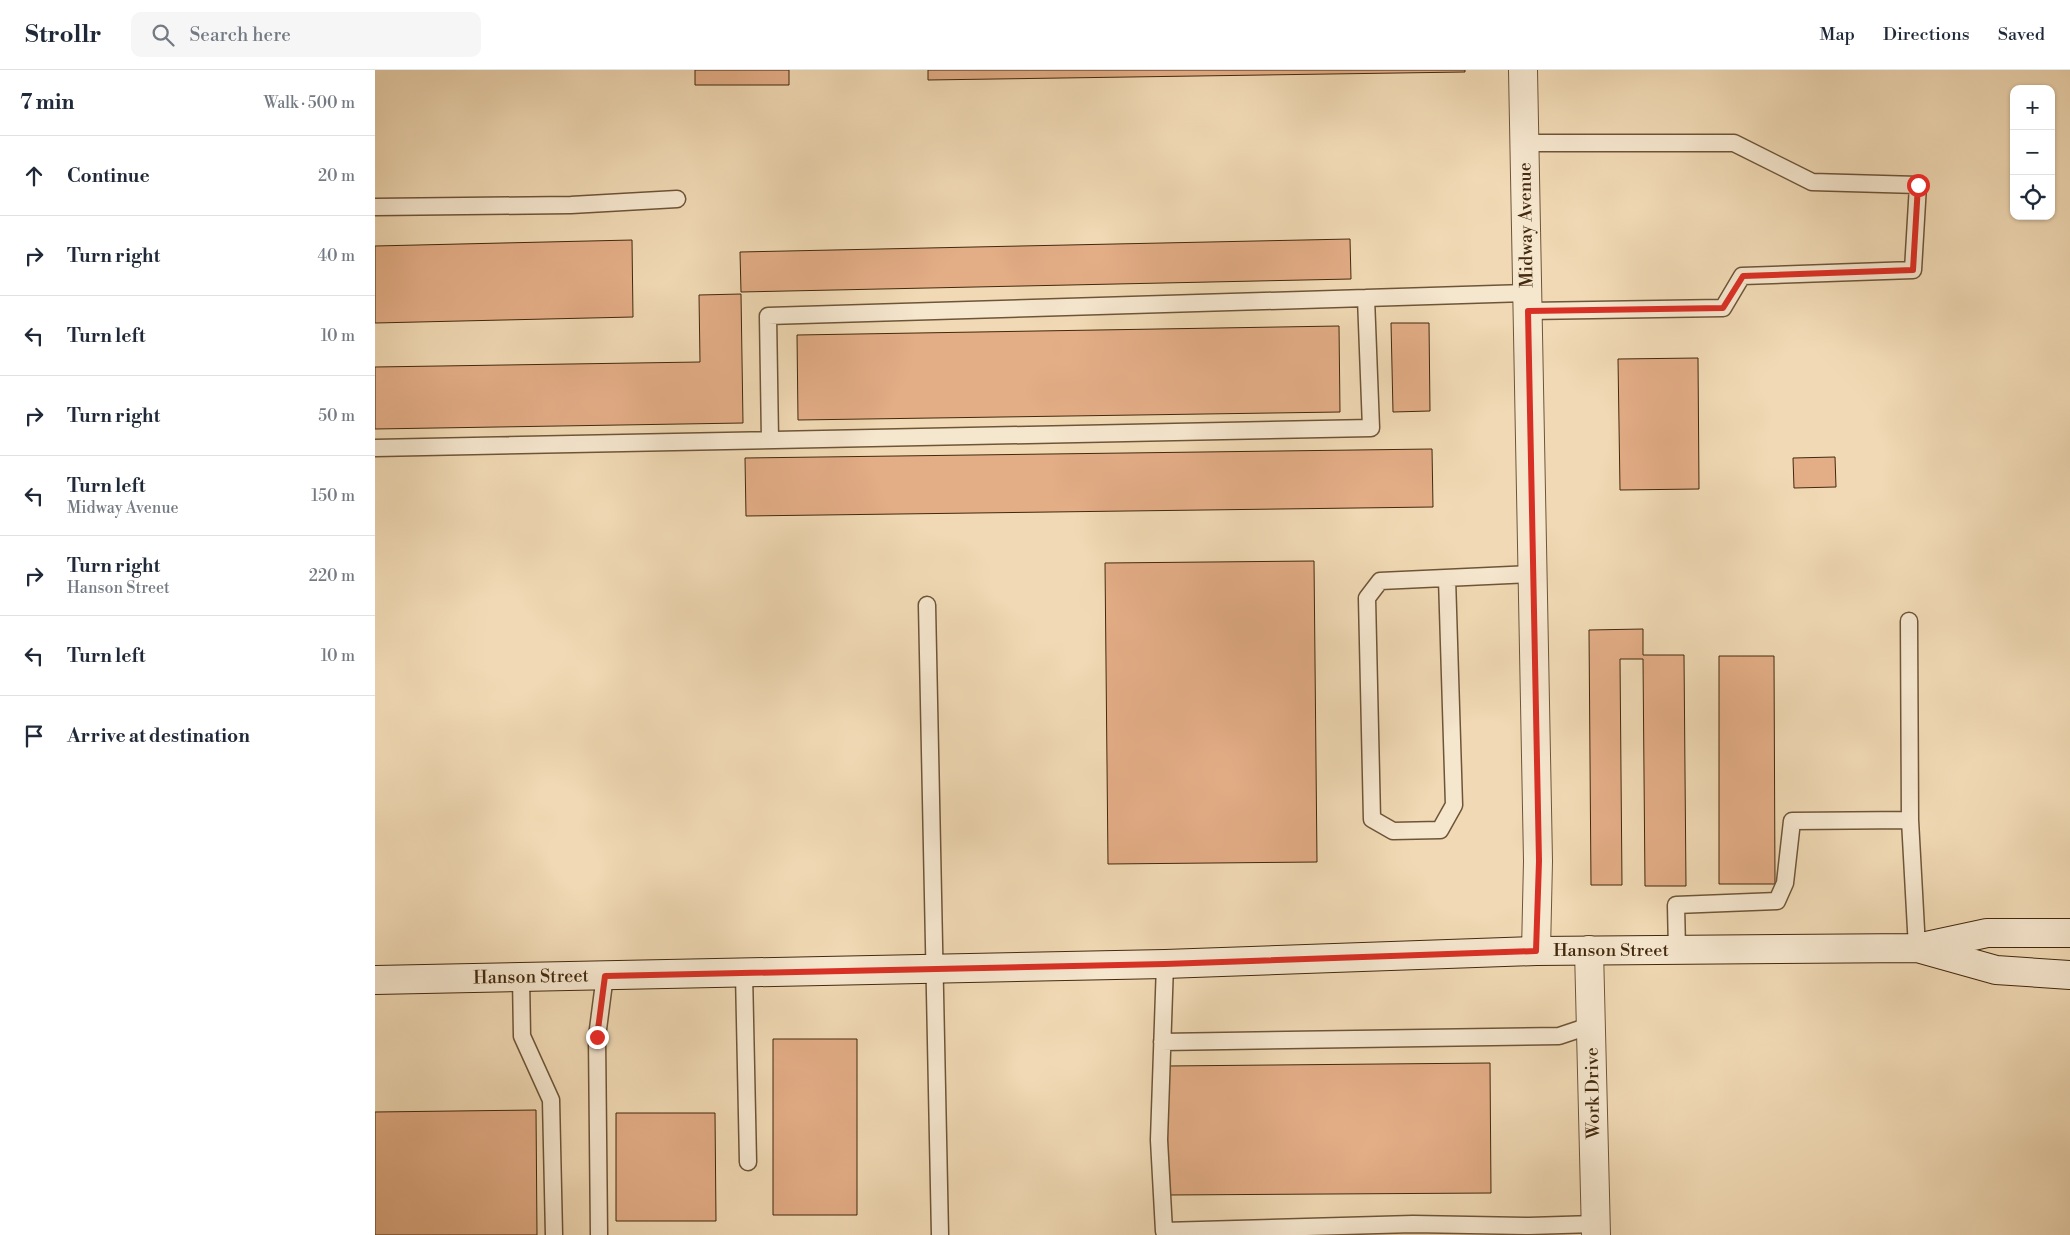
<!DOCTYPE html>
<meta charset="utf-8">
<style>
:root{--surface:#fff;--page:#f6f6f7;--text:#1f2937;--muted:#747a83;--line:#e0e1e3}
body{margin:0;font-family:"Libre Bodoni",serif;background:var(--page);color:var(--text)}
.controls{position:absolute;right:15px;top:15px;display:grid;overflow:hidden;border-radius:10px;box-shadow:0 1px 4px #0004}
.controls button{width:45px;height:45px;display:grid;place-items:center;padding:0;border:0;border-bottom:1px solid var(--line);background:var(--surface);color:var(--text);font:25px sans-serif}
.stop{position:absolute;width:15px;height:15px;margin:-11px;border:4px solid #d93025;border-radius:50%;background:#fff}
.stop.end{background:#d93025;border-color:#fff;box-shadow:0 1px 5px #0008}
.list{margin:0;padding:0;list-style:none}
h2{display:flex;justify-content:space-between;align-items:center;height:65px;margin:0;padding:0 20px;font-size:21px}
h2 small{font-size:16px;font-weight:400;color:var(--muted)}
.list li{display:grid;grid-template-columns:32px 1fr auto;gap:15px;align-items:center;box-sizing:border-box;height:80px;padding:0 20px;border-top:1px solid var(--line)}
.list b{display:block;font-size:19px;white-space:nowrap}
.list p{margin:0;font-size:16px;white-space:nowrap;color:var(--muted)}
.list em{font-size:16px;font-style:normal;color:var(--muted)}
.icon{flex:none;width:28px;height:28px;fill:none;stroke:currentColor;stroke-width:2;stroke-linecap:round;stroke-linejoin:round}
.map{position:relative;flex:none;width:1695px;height:1165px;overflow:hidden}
header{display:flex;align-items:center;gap:30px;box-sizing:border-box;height:70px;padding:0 25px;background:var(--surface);border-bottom:1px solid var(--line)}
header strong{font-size:24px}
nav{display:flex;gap:28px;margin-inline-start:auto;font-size:18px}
.search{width:350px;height:45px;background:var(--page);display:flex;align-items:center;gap:12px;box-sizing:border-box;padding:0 18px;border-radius:10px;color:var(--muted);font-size:19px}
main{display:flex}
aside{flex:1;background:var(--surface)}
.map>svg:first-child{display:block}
.building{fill:#e3ad86;stroke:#43290d}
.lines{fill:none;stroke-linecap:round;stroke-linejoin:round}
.lane-casing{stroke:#6e5537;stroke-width:19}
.street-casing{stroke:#6e5537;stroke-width:30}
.secondary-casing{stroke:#43290d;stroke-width:30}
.lane{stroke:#f5e6ce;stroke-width:16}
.street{stroke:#f5e6ce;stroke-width:28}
.secondary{stroke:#f5e6ce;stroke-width:28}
.route{stroke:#d93025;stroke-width:6}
.labels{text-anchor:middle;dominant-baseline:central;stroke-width:5;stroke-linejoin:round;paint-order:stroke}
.street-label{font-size:18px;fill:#43290d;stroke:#f5e6ce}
</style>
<header>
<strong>Strollr</strong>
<div class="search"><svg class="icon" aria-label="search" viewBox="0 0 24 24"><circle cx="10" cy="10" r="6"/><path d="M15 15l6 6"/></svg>Search here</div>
<nav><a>Map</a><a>Directions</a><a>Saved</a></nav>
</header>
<main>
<aside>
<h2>7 min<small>Walk · 500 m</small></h2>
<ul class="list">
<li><svg class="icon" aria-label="ahead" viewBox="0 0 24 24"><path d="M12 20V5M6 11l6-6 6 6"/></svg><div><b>Continue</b></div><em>20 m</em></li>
<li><svg class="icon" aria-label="right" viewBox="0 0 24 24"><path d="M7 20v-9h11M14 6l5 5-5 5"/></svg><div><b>Turn right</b></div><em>40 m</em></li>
<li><svg class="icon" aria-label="left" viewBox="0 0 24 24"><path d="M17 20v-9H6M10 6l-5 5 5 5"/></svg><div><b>Turn left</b></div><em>10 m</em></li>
<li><svg class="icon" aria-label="right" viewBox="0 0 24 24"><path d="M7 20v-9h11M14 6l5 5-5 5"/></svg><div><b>Turn right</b></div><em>50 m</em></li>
<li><svg class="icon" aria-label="left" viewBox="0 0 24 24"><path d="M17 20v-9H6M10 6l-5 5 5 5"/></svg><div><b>Turn left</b><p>Midway Avenue</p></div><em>150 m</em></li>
<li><svg class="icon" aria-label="right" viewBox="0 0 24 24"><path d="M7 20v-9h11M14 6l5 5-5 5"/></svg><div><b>Turn right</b><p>Hanson Street</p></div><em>220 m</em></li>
<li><svg class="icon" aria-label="left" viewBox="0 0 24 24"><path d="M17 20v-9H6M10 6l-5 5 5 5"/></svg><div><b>Turn left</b></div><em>10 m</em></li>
<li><svg class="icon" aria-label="arrive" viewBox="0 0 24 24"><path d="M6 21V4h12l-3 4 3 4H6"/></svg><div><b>Arrive at destination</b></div></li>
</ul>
</aside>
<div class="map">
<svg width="1695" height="1165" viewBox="0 0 1695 1165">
<rect width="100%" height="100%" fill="#f0d9b4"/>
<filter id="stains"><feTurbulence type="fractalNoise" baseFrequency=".004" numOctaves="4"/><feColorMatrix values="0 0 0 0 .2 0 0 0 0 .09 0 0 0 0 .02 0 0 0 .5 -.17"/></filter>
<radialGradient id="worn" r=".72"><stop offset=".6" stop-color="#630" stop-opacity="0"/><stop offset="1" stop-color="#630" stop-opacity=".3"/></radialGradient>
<!-- building -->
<path class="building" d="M320 0H414V15H320Z
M553 0H1090V2L553 10Z
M975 169 976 209 366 222 365 182Z
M257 170 258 247 0 253V176Z
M366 224 368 353 0 359V297L325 292 324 225Z
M1016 253H1054L1055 341 1018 342Z
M964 256 965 342 423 350 422 265Z
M1323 288 1324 419 1245 420 1243 289Z
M1057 379 1058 437 371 446 370 388Z
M1460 387 1461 417 1419 418 1418 388Z
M939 491 942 792 733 794 730 493Z
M1268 559V585H1309L1311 816H1270L1268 589H1245L1247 815H1216L1214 560Z
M1344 586H1399L1400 814H1344Z
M398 969H482V1145H398Z
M1115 993 1116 1123 793 1125 792 996Z
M161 1040 162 1165H0V1042Z
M241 1043H340L341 1151H241Z"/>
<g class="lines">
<!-- lane casing -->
<g class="lane-casing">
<path id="lane" d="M1150 73H1359L1437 112 1543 115 1538 200 1367 206 1348 238 1153 241
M0 137 196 135 302 129
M991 228 1153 223
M0 378 996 358 991 228 393 246 395 370
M1072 508 1079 735 1065 760 1018 761 997 749 992 528 1005 511 1158 504
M552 535 565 1165
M1534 551 1535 750 1542 878
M1302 880 1301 835 1402 831 1410 813 1417 751 1535 750
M790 894 784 1070 789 1161 1038 1154 1154 1156 1220 1154
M369 903 373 1092
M146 907 147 966 176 1030 179 1165
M787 972 1184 966 1217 955
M224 1165 222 967 230 905"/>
</g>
<!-- street casing -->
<g class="street-casing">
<path id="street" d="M1148 0 1163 791 1161 881
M1214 880 1221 1165"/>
</g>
<!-- secondary casing -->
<g class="secondary-casing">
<path id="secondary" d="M1546 879 1621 900 1695 905
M0 910 790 894 1161 881 1542 878 1612 863H1695"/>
</g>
<!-- lane -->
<use href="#lane" class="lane"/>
<!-- street -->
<use href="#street" class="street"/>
<!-- secondary -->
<use href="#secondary" class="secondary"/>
</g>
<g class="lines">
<!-- route -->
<path class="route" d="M222 967 230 906 790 894 1161 881 1164 791 1153 241 1348 238 1368 206 1538 200 1543 115"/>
</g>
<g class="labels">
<!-- street labels -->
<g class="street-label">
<text transform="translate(1151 155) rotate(-91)">Midway Avenue</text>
<text x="1236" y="880">Hanson Street</text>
<text transform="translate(156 907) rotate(-1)">Hanson Street</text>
<text transform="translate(1218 1023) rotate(-91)">Work Drive</text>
</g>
</g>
<rect width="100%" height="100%" filter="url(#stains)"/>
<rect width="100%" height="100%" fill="url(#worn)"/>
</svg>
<div class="controls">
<button>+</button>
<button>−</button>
<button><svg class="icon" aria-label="locate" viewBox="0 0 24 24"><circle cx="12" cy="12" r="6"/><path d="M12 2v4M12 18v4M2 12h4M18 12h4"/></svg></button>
</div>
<div class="stop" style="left:1543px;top:115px"></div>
<div class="stop end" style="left:222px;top:967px"></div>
</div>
</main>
